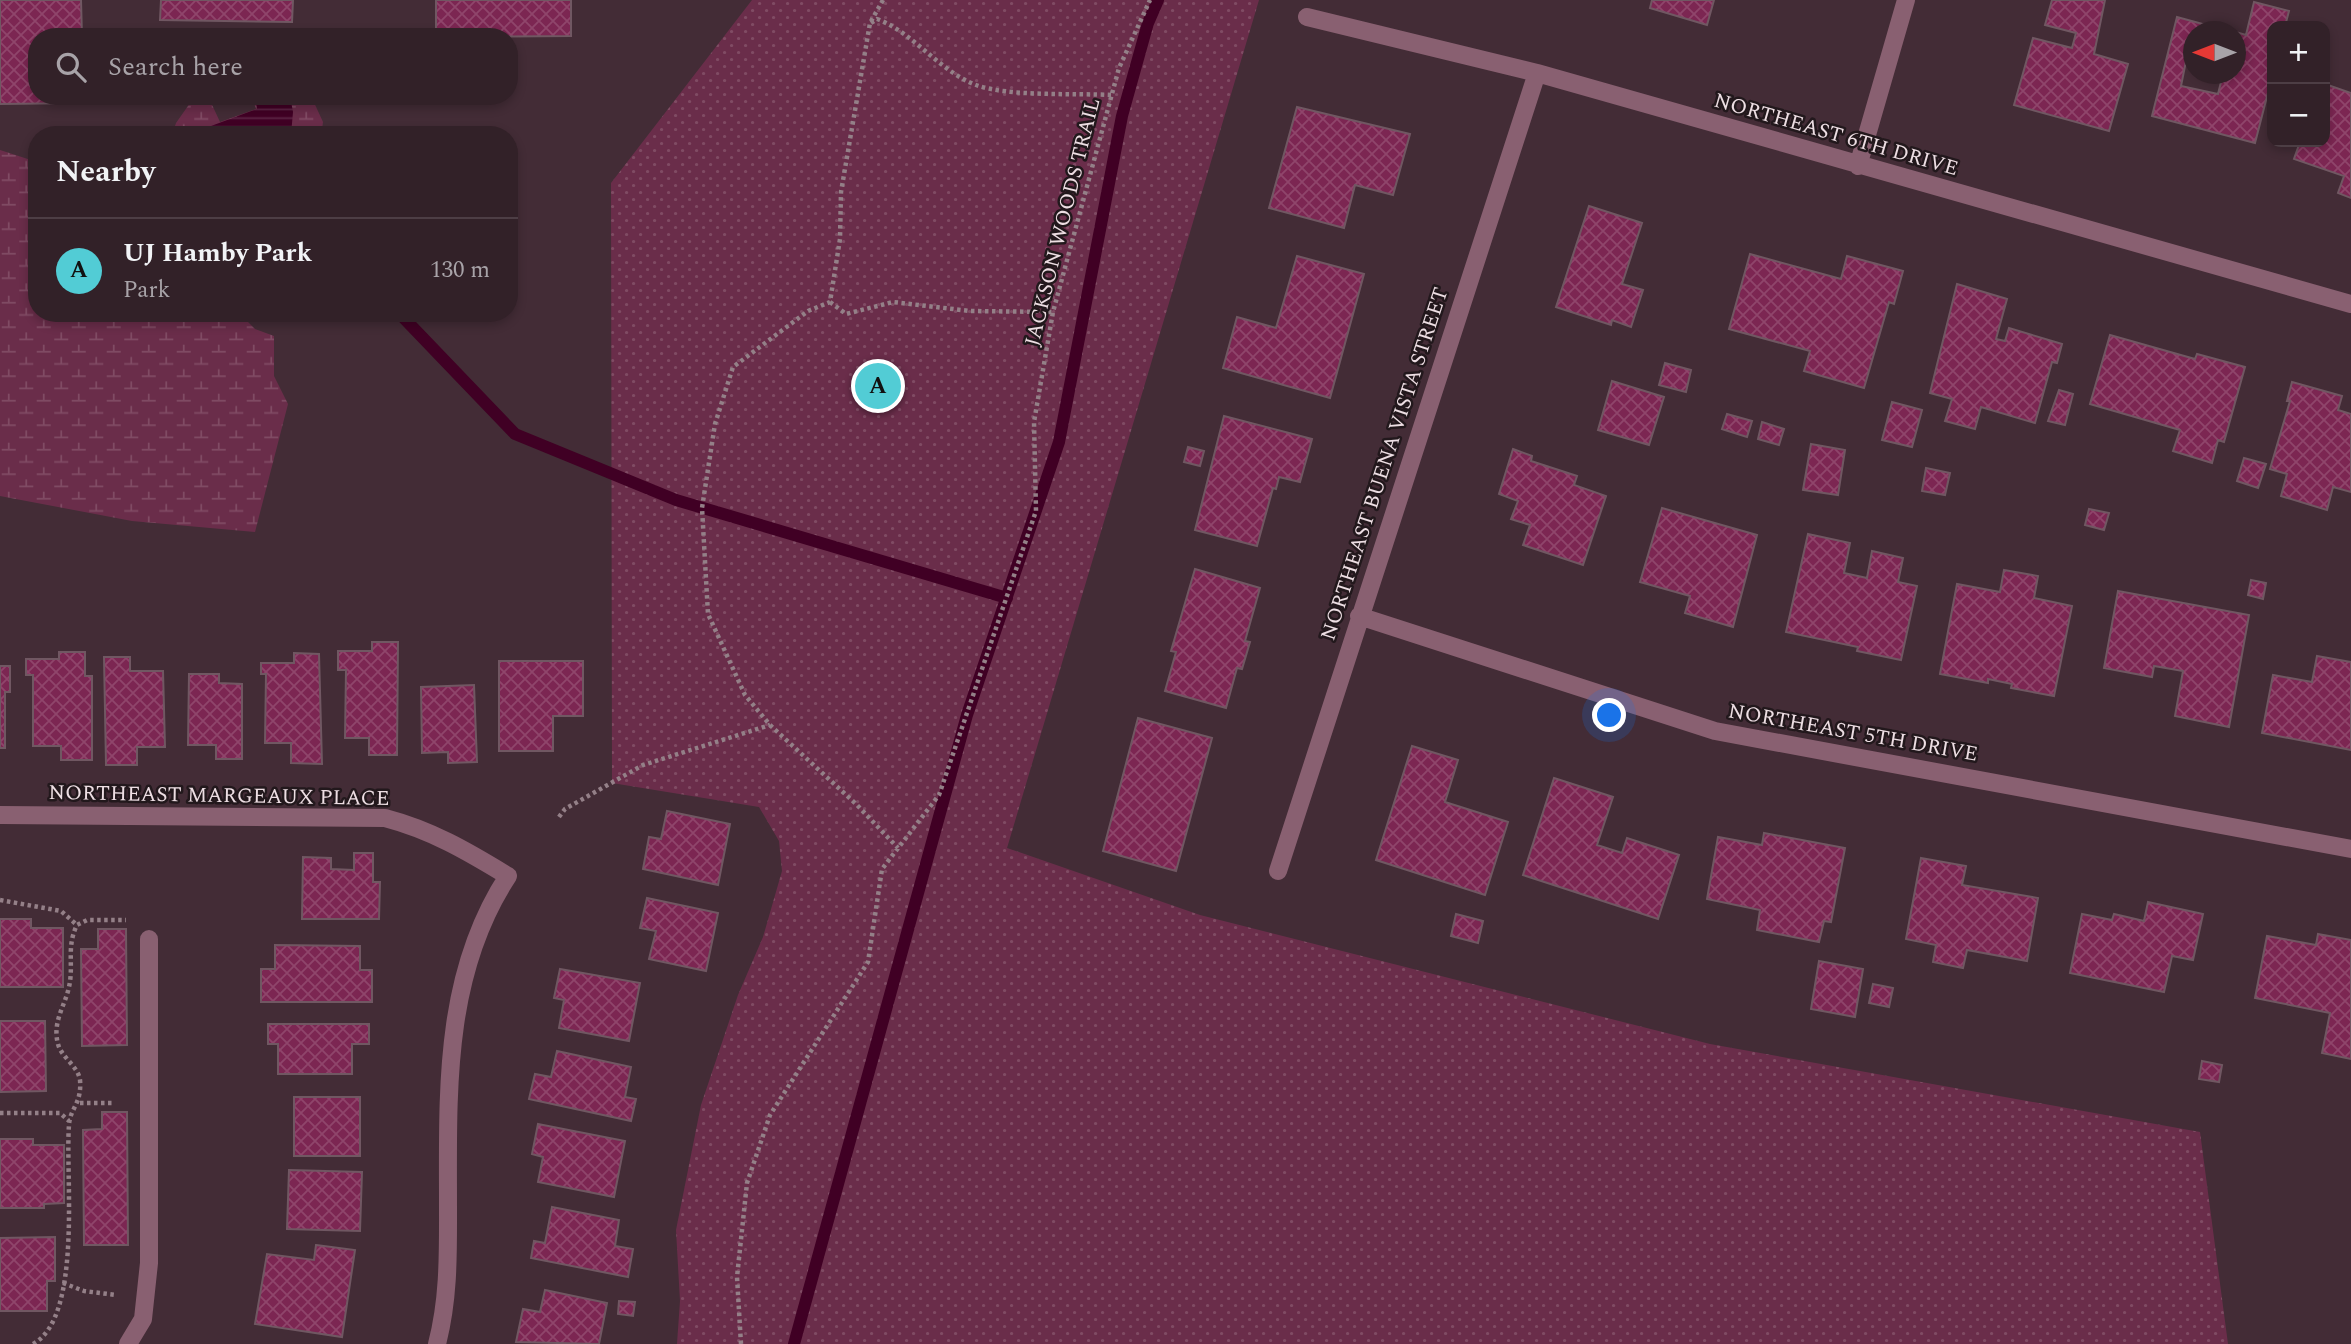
<!DOCTYPE html>
<meta charset="utf-8">
<style>
:root{--surface:#322128;--page:#3d2e34;--text:#f1f3f6;--muted:#a8a3a8;--line:#4d3e45;--accent:#52ccd5}
body{margin:0;font-family:Spectral,serif;background:var(--page);color:var(--text)}
.controls{position:absolute;right:21px;top:21px;display:grid;overflow:hidden;border-radius:14px;box-shadow:0 4px 10px #0003}
.controls button{width:63px;height:63px;display:grid;place-items:center;padding:0;border:0;border-bottom:2px solid var(--line);background:var(--surface);color:var(--text);font:35px sans-serif}
.compass{position:absolute;left:2183px;top:21px;width:63px;height:63px;border-radius:50%;background:var(--surface);box-shadow:0 4px 10px #0003;rotate:270deg}
.you{position:absolute;left:1610px;top:716px;width:24px;height:24px;margin:-18px;border:5px solid #fff;border-radius:50%;background:#1a73e8;box-shadow:0 0 0 10px #1a73e833}
.badge{display:grid;place-items:center;width:46px;height:46px;border-radius:50%;background:var(--accent);color:#111;font-size:23px;font-weight:700}
.pin{position:absolute;translate:-50% -50%;border:4px solid #fff;box-shadow:0 2px 7px #0006}
.list{margin:0;padding:0;list-style:none}
h2{display:flex;justify-content:space-between;align-items:center;height:91px;margin:0;padding:0 28px;font-size:30px}
h2 small{font-size:23px;font-weight:400;color:var(--muted)}
.list li{display:grid;grid-template-columns:46px 1fr auto;gap:21px;align-items:center;box-sizing:border-box;height:105px;padding:0 28px;border-top:2px solid var(--line)}
.list b{display:block;font-size:26px;white-space:nowrap}
.list p{margin:0;font-size:23px;white-space:nowrap;color:var(--muted)}
.list em{font-size:23px;font-style:normal;color:var(--muted)}
.icon{flex:none;width:38px;height:38px;fill:none;stroke:currentColor;stroke-width:2;stroke-linecap:round;stroke-linejoin:round}
.map{position:relative;flex:none;width:2351px;height:1344px;overflow:hidden}
.search{position:absolute;background:var(--surface);box-shadow:0 4px 10px #0003;left:28px;top:28px;width:490px;height:77px;display:flex;align-items:center;gap:18px;box-sizing:border-box;padding:0 24px;border-radius:28px;color:var(--muted);font-size:26px}
.panel{position:absolute;background:var(--surface);box-shadow:0 4px 10px #0003;left:28px;top:126px;width:490px;height:196px;border-radius:28px}
.map>svg:first-child{display:block}
.wetland{fill:url(#wetland-marsh)}
.park{fill:url(#park-dots)}
.water{fill:url(#water-rules)}
.lines{fill:none;stroke-linecap:round;stroke-linejoin:round}
.stream{stroke:#400024;stroke-width:12}
.building{fill:url(#building-cross-hatch);stroke:#705762;stroke-width:2}
.path{stroke:#948088;stroke-width:4.5;stroke-dasharray:3.5 3.5;stroke-linecap:butt}
.street{stroke:#896071;stroke-width:18}
.labels{text-anchor:middle;dominant-baseline:central;stroke-width:5;stroke-linejoin:round;paint-order:stroke}
.street-label{font-size:21px;fill:#eddee3;stroke:#22181c}
</style>
<div class="map">
<svg width="2351" height="1344" viewBox="0 0 2351 1344">
<defs>
<pattern id="wetland-marsh" width="20" height="14" patternUnits="userSpaceOnUse" patternTransform="scale(1.75)"><rect width="20" height="14" fill="#6a2d4a"/><path d="M1 5h8M5 5V1M11 12h8M15 12V8" fill="none" stroke="#804b64"/></pattern>
<pattern id="park-dots" width="8" height="8" patternUnits="userSpaceOnUse" patternTransform="scale(1.75)"><rect width="8" height="8" fill="#6a2d4a"/><path d="M2 2h.1M6 6h.1" fill="none" stroke="#804b64" stroke-width="1.8" stroke-linecap="round"/></pattern>
<pattern id="water-rules" width="6" height="5" patternUnits="userSpaceOnUse" patternTransform="scale(1.75)"><rect width="6" height="5" fill="#400024"/><path d="M0 2.5h6" fill="none" stroke="#5c2544"/></pattern>
<pattern id="building-cross-hatch" width="8" height="8" patternUnits="userSpaceOnUse" patternTransform="scale(1.75)"><rect width="8" height="8" fill="#7c2652"/><path d="M0 0l8 8M0 8l8-8" fill="none" stroke="#8f456b"/></pattern>
</defs>
<rect width="100%" height="100%" fill="#432c36"/>
<!-- wetland -->
<path class="wetland" d="M195 96H208L220 122 256 109 252 96H311L323 122 321 135H172L176 123Z
M0 150 37 162V313H239L255 329 274 336V376L288 404 255 532 132 521 0 496Z"/>
<!-- park -->
<path class="park" d="M752 0H1259L1007 848 1200 915 1710 1044 2200 1132 2228 1344H677L680 1301 676 1230 701 1105 738 995 763 937 782 871 779 841 759 807 612 783 611 183Z"/>
<!-- water -->
<path class="water" d="M255 96H290L293 112 291 135H201L203 129 257 109Z"/>
<g class="lines">
<!-- stream -->
<path class="stream" d="M399 313 515 434 676 500 1007 598
M794 1344 967 715 1059 442 1122 116 1148 23 1158 0"/>
</g>
<!-- building -->
<path class="building" d="M0 0H81L82 37H37V96H82V103L0 104Z
M161 0H293L292 22 160 20Z
M436 0H571V36L436 37Z
M1652 0H1714L1707 25 1650 8Z
M2052 0H2105L2094 54 2128 64 2109 131 2014 105 2033 38 2072 48 2076 33 2045 25Z
M2254 2 2289 11 2285 26H2272V77L2255 143 2152 116 2177 17 2232 32H2194V57L2187 56 2181 86 2218 94 2223 74H2236V32L2246 35Z
M2325 84 2351 93V198L2338 193 2344 176 2294 159 2300 142H2325Z
M1297 107 1410 134 1393 195 1355 185 1344 228 1269 208Z
M1589 206 1642 223 1622 284 1643 290 1631 327 1612 320 1611 325 1556 307Z
M1750 254 1841 279 1847 256 1903 271 1894 304 1889 302 1864 388 1804 371 1810 351 1729 329Z
M1297 256 1364 274 1330 398 1223 368 1237 317 1276 328Z
M1957 284 2007 299 1996 339 2005 341 2009 328 2062 344 2057 363 2052 362 2035 423 1981 407 1975 429 1945 421 1952 399 1930 393Z
M2110 335 2195 359 2197 354 2245 367 2224 442 2218 440 2212 463 2173 451 2180 430 2090 404Z
M1665 363 1691 370 1686 392 1659 385Z
M1612 381 1664 397 1649 445 1598 430Z
M2292 382 2342 396 2338 410 2351 414V492L2333 487 2327 510 2281 496 2287 474 2270 469 2290 401H2287Z
M2059 390 2073 394 2065 425 2048 421Z
M1892 402 1922 410 1912 447 1882 440Z
M1727 414 1752 421 1747 437 1722 429Z
M1224 416 1312 439 1300 482 1279 477 1276 489 1273 488 1257 546 1195 530Z
M1762 422 1784 429 1779 445 1758 439Z
M1811 444 1845 450 1838 495 1803 490Z
M1188 447 1204 451 1200 466 1184 462Z
M1513 449 1532 456 1531 461 1577 476 1574 485 1606 496 1583 565 1523 545 1530 525 1511 519 1518 501 1499 494Z
M2244 458 2266 464 2258 488 2237 481Z
M1926 468 1950 473 1945 495 1922 491Z
M1662 508 1757 535 1733 627 1685 613 1690 596 1640 582Z
M2089 509 2109 513 2104 530 2085 525Z
M1808 534 1850 543 1844 573 1867 578 1872 551 1903 558 1898 582 1917 586 1901 660 1857 651 1858 647 1786 632Z
M1195 569 1260 588 1245 641 1250 642 1242 669 1237 668 1226 708 1165 691 1176 652 1171 651Z
M2004 570 2038 576 2034 598 2072 606 2054 696 2011 688 2012 684 1988 679V683L1940 674 1957 584 2000 592Z
M2251 580 2266 583 2263 599 2248 595Z
M2118 591 2249 615 2229 727 2175 716 2183 671 2154 666 2152 677 2104 668Z
M372 642H398L397 755H369V738H345L346 670H338V651H372Z
M59 652H85V676H92V760H61V746H33V675H26V659H59Z
M294 653 319 654 322 764 291 763V743H265L266 674H261V663H294Z
M2317 656 2351 662V750L2262 733 2273 675 2312 682Z
M104 657H130V671H163L165 747H137V765H106Z
M499 661H583V716H553V751H499Z
M0 666H10V692H5V748H0Z
M189 674H219V683L242 684V759H216V745H188Z
M474 685 477 762 448 763V752L422 753 421 687Z
M1138 718 1212 738 1176 871 1103 851Z
M1412 746 1458 760 1445 802 1508 822 1485 895 1376 860Z
M1554 778 1613 797 1597 845 1622 853 1627 838 1679 855 1658 919 1523 875Z
M667 811 730 824 718 885 643 869 649 837 661 839Z
M1764 833 1845 848 1831 922 1824 921 1819 942 1757 930 1760 910 1707 899 1718 837 1762 845Z
M354 853H373V882H380L379 919H302L303 857 331 858V869L354 870Z
M1921 858 1966 866 1962 885 2038 898 2027 961 1967 950 1963 968 1933 962 1936 945 1906 939Z
M647 898 718 913 706 971 649 959 656 931 640 928Z
M2148 902 2203 914 2193 960 2172 956 2164 992 2070 973 2082 914 2112 920 2114 914 2144 921Z
M1456 914 1483 921 1478 943 1451 936Z
M0 919H31V928H63V987H0Z
M98 929H126L127 1045 82 1046 81 949H98Z
M2318 934 2351 940V1059L2322 1053 2330 1013 2255 998 2267 936 2316 945Z
M275 945 360 946V970H372V1002H261V969H275Z
M1819 961 1863 969 1855 1017 1811 1009Z
M560 969 640 983 629 1041 559 1028 564 1000 554 998Z
M1873 984 1893 988 1889 1007 1869 1003Z
M0 1021H45L46 1091 0 1092Z
M268 1024H369V1044H352V1074H278V1044H268Z
M557 1051 631 1067 625 1097 636 1099 631 1121 529 1099 535 1074 551 1077Z
M2202 1061 2222 1065 2219 1082 2199 1079Z
M294 1097H360V1156H294Z
M102 1112H127L128 1245H84L83 1130 102 1129Z
M538 1124 625 1141 614 1197 538 1182 543 1157 532 1154Z
M0 1139H33V1145H64V1203L44 1204V1208H0Z
M289 1170 362 1172 360 1231 287 1229Z
M552 1207 619 1220 615 1246 633 1249 628 1277 531 1258 534 1241 545 1243Z
M55 1237V1281H47V1311H0V1238Z
M316 1245 355 1250 342 1337 255 1324 267 1254 314 1260Z
M545 1290 607 1303 599 1344 516 1342 523 1309 540 1312Z
M619 1301 635 1302 633 1316 618 1314Z"/>
<g class="lines">
<!-- path -->
<path class="path" d="M883 0 870 23 841 192 840 239 830 302 808 311 733 367 715 424 702 508 708 614 745 695 770 725 856 804 898 848
M871 23 877 19C914 33 939 71 976 85 1009 97 1075 93 1112 95
M830 302 846 314 893 302 970 311 1053 312
M559 817 565 809 643 765 770 725
M0 900 61 911 77 925
M80 1103H115
M0 1113H60L69 1121
M63 1283 84 1291 116 1295
M33 1344C83 1317 65 1175 69 1125 70 1108 82 1104 80 1080 78 1066 61 1057 58 1044 52 1022 65 1006 69 987 74 965 66 947 77 925L87 920H126
M741 1344 737 1277 747 1183 770 1115 868 962 882 869 939 795 1036 511 1034 422 1053 312 1119 68 1150 0"/>
<!-- street -->
<path class="street" d="M1307 17 1537 73 2351 304
M1858 166 1906 0
M1359 616 1715 731 2351 849
M0 815 385 818C431 830 467 851 508 876 443 975 448 1092 448 1206 448 1253 449 1298 437 1344
M1278 871 1537 73
M128 1344 143 1319 149 1263V939"/>
</g>
<g class="labels">
<!-- street labels -->
<g class="street-label">
<text transform="translate(1836 135) rotate(16)">NORTHEAST 6TH DRIVE</text>
<text transform="translate(1063 222) rotate(-76)">JACKSON WOODS TRAIL</text>
<text transform="translate(1385 464) rotate(-72)">NORTHEAST BUENA VISTA STREET</text>
<text transform="translate(1853 733) rotate(10)">NORTHEAST 5TH DRIVE</text>
<text transform="translate(219 796) rotate(1)">NORTHEAST MARGEAUX PLACE</text>
</g>
</g>
</svg>
<div class="controls">
<button>+</button>
<button>−</button>
</div>
<svg class="compass" viewBox="-18 -18 36 36"><path d="M0-13l5 13h-10z" fill="#e53935"/><path d="M0 13l5-13h-10z" fill="#a8a3a8"/></svg>
<div class="you"></div>
<div class="pin badge" style="left:878px;top:386px">A</div>
<div class="search"><svg class="icon" aria-label="search" viewBox="0 0 24 24"><circle cx="10" cy="10" r="6"/><path d="M15 15l6 6"/></svg>Search here</div>
<section class="panel">
<h2>Nearby<small></small></h2>
<ul class="list">
<li><span class="badge">A</span><div><b>UJ Hamby Park</b><p>Park</p></div><em>130 m</em></li>
</ul>
</section>
</div>
